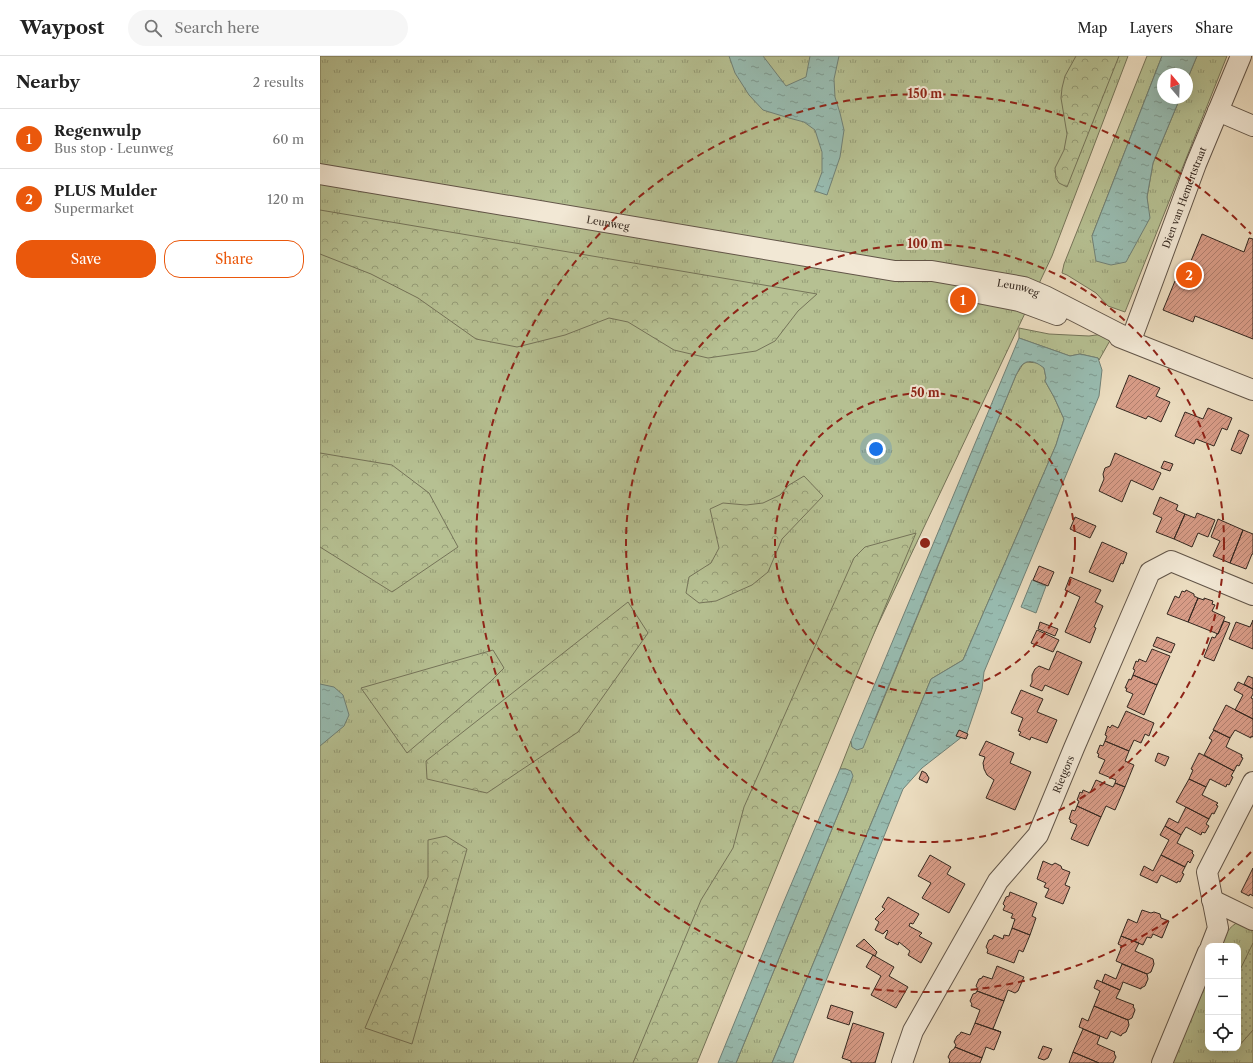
<!DOCTYPE html>
<meta charset="utf-8">
<style>
:root{--surface:#fff;--page:#f6f6f6;--text:#222;--muted:#767676;--line:#e0e0e0;--accent:#ea580c}
body{margin:0;font-family:"Libre Caslon Text",serif;background:var(--page);color:var(--text)}
.controls{position:absolute;right:12px;bottom:12px;display:grid;overflow:hidden;border-radius:8px;box-shadow:0 4px 16px #0002}
.controls button{width:36px;height:36px;display:grid;place-items:center;padding:0;border:0;border-bottom:1px solid var(--line);background:var(--surface);color:var(--text);font:20px sans-serif}
.compass{position:absolute;left:837px;top:12px;width:36px;height:36px;border-radius:50%;background:var(--surface);box-shadow:0 4px 16px #0002;rotate:341deg}
.you{position:absolute;left:556px;top:393px;width:14px;height:14px;margin:-10px;border:3px solid #fff;border-radius:50%;background:#1a73e8;box-shadow:0 0 0 6px #1a73e833}
.badge{display:grid;place-items:center;width:26px;height:26px;border-radius:50%;background:var(--accent);color:#fff;font-size:13px;font-weight:700}
.pin{position:absolute;translate:-50% -50%;border:2px solid #fff;box-shadow:0 1px 4px #0006}
.list{margin:0;padding:0;list-style:none}
h2{display:flex;justify-content:space-between;align-items:center;height:52px;margin:0;padding:0 16px;font-size:17px}
h2 small{font-size:13px;font-weight:400;color:var(--muted)}
.list li{display:grid;grid-template-columns:26px 1fr auto;gap:12px;align-items:center;box-sizing:border-box;height:60px;padding:0 16px;border-top:1px solid var(--line)}
.list b{display:block;font-size:15px;white-space:nowrap}
.list p{margin:0;font-size:13px;white-space:nowrap;color:var(--muted)}
.list em{font-size:13px;font-style:normal;color:var(--muted)}
.actions{display:flex;gap:8px;padding:12px 16px}
.actions a{flex:1;padding:9px 0;border:1px solid var(--accent);border-radius:16px;text-align:center;font-size:14px;color:var(--accent)}
.actions .main{background:var(--accent);color:#fff}
.icon{flex:none;width:22px;height:22px;fill:none;stroke:currentColor;stroke-width:2;stroke-linecap:round;stroke-linejoin:round}
.map{position:relative;flex:none;width:933px;height:1007px;overflow:hidden}
header{display:flex;align-items:center;gap:24px;box-sizing:border-box;height:56px;padding:0 20px;background:var(--surface);border-bottom:1px solid var(--line)}
header strong{font-size:19px}
nav{display:flex;gap:22px;margin-inline-start:auto;font-size:14px}
.search{width:280px;height:36px;background:var(--page);display:flex;align-items:center;gap:10px;box-sizing:border-box;padding:0 14px;border-radius:22px;color:var(--muted);font-size:15px}
main{display:flex}
aside{flex:1;background:var(--surface)}
.map>svg:first-child{display:block}
.grass{fill:url(#grass-tufts);stroke:#757459}
.forest{fill:url(#forest-crowns);stroke:#757459}
.park{fill:url(#park-dots);stroke:#757459}
.water{fill:url(#water-ripples);stroke:#708177}
.building{fill:url(#building-hatch);stroke:#342820}
.lines{fill:none;stroke-linecap:round;stroke-linejoin:round}
.street-casing{stroke:#625548;stroke-width:22}
.street{stroke:#f2e8d5;stroke-width:20}
.ring{fill:none;stroke:#8f2418;stroke-width:2;stroke-dasharray:7 5}
.labels{text-anchor:middle;dominant-baseline:central;stroke-width:4;stroke-linejoin:round;paint-order:stroke}
.street-label{font-size:10px;fill:#342820;stroke:#f2e8d5}
.centre{fill:#8f2418;stroke:#f2e8d5;stroke-width:2}
.ring-label{font-size:12px;text-anchor:middle;font-weight:bold;fill:#8f2418;stroke:#f2e8d5;stroke-width:4;stroke-linejoin:round;paint-order:stroke}
</style>
<header>
<strong>Waypost</strong>
<div class="search"><svg class="icon" aria-label="search" viewBox="0 0 24 24"><circle cx="10" cy="10" r="6"/><path d="M15 15l6 6"/></svg>Search here</div>
<nav><a>Map</a><a>Layers</a><a>Share</a></nav>
</header>
<main>
<aside>
<h2>Nearby<small>2 results</small></h2>
<ul class="list">
<li><span class="badge">1</span><div><b>Regenwulp</b><p>Bus stop · Leunweg</p></div><em>60 m</em></li>
<li><span class="badge">2</span><div><b>PLUS Mulder</b><p>Supermarket</p></div><em>120 m</em></li>
</ul>
<div class="actions"><a class="main">Save</a><a>Share</a></div>
</aside>
<div class="map">
<svg width="933" height="1007" viewBox="0 0 933 1007">
<defs>
<pattern id="grass-tufts" width="24" height="20" patternUnits="userSpaceOnUse"><rect width="24" height="20" fill="#b6c092"/><path d="M3 7l-1-3M5 7V3M7 7l1-3M15 17l-1-3M17 17v-4M19 17l1-3" fill="none" stroke="#959c77"/></pattern>
<pattern id="forest-crowns" width="20" height="18" patternUnits="userSpaceOnUse"><rect width="20" height="18" fill="#b6c092"/><path d="M2 6a3 3 0 1 1 6 0M12 15a3 3 0 1 1 6 0" fill="none" stroke="#959c77"/></pattern>
<pattern id="park-dots" width="8" height="8" patternUnits="userSpaceOnUse"><rect width="8" height="8" fill="#b6c092"/><path d="M2 2h.1M6 6h.1" fill="none" stroke="#959c77" stroke-width="1.8" stroke-linecap="round"/></pattern>
<pattern id="water-ripples" width="26" height="14" patternUnits="userSpaceOnUse"><rect width="26" height="14" fill="#98bcb1"/><path d="M2 4q2-2 4 0t4 0M15 11q2-2 4 0t4 0" fill="none" stroke="#7d9990"/></pattern>
<pattern id="building-hatch" width="6" height="6" patternUnits="userSpaceOnUse"><rect width="6" height="6" fill="#d79b86"/><path d="M-1 1l2-2M0 6l6-6M5 7l2-2" fill="none" stroke="#af7e6d"/></pattern>
</defs>
<rect width="100%" height="100%" fill="#ebdcbf"/>
<filter id="stains"><feTurbulence type="fractalNoise" baseFrequency=".005" numOctaves="4"/><feColorMatrix values="0 0 0 0 .2 0 0 0 0 .09 0 0 0 0 .02 0 0 0 .5 -.17"/></filter>
<radialGradient id="worn" r=".72"><stop offset=".6" stop-color="#630" stop-opacity="0"/><stop offset="1" stop-color="#630" stop-opacity=".3"/></radialGradient>
<!-- grass -->
<path class="grass" d="M0 0H808L732 200 351 1007H0Z
M827 0H842L772 180 829 162 827 141 833 107 860 42H867V24L877 0H907L805 256 788 250 776 237 747 219 742 217 744 208Z
M699 272 729 278 769 280 783 278 792 281 779 304 778 302 760 298 750 300 699 282Z
M707 306 718 307 724 312 726 322 725 325 734 341 744 363 736 389 643 604 611 623 452 1007H416L528 734 526 713H520L531 685 532 691 555 664 696 319 703 308Z
M920 865 933 872V1007H849L888 918V992H918V890H900C905 879 908 871 920 865Z"/>
<!-- forest -->
<path class="forest" d="M756 0H799L747 131 739 127 736 122 735 112 744 94 747 78 741 42 742 32 745 20Z
M0 154 497 238 478 255 455 285 436 295 388 302 354 294 308 266 289 262 245 279 197 291 156 283 98 242 51 218 0 198Z
M0 397 72 409 109 437 138 491 72 536 0 491Z
M484 420 503 440 462 483 448 516 432 529 396 545 379 547 366 537 369 521 391 507 399 492 390 453 403 447 426 449 443 447 460 439 469 429Z
M596 477 469 781 377 1007H313L381 844 413 792 424 751 534 502 545 491Z
M308 546 328 577 258 676 167 737 107 723 106 705Z
M173 594 184 612 170 626 87 697 41 632Z
M126 780 147 793 92 988 45 972 108 821V784Z"/>
<!-- park -->
<path class="park" d="M933 887V974L918 991V918Z"/>
<!-- water -->
<path class="water" d="M409 0H443L466 30 486 21 490 0H519L514 23 515 41 520 57 524 74 520 101 507 139 495 135 502 116V96L495 74 484 66 469 62 443 54 429 39 415 17Z
M842 0H877L867 24V18H843V42H860L833 107 827 141 830 162 806 206 791 209 776 205 772 180Z
M699 282 750 300 760 298 778 302 782 314 779 340 664 616 662 633 647 677 602 712 583 733 473 1007H452L611 623 643 604 736 389 744 363 734 341 725 325 726 322 724 312C719 308 710 302 703 308 700 310 698 316 696 319L543 692 537 694 532 691 531 685Z
M712 524 726 530 716 557 701 551Z
M0 628 14 631 23 639 29 659 24 670 0 690Z
M520 713H526L531 715 533 720 528 734 416 1007H398L459 857Z"/>
<!-- building -->
<path class="building" d="M882 178 924 196 929 182 933 183V283L875 260 873 266 843 254 855 225 862 227Z
M809 319 840 332 836 340 850 346 841 366 828 360 826 363 796 351Z
M888 352 912 362 907 374 902 372 894 390 876 383 874 388 855 380 865 356 883 363Z
M919 374 929 379 921 398 911 394Z
M795 397 841 417 833 434 811 424 802 446 779 435 784 423 783 418 785 412 790 410Z
M844 405 853 408 850 415 841 412Z
M840 441 858 449 856 454 865 458 854 483 836 476 842 462 833 458Z
M877 457 895 464 888 481 878 477 872 491 854 483 865 458 875 462Z
M755 461 776 470 770 482 750 473Z
M898 463 923 474 910 507 893 500 900 485 891 481Z
M923 474 933 478V498H932L926 513 910 507Z
M782 486 807 497 803 508 801 507 793 526 769 516Z
M719 510 734 516 728 530 713 524Z
M750 521 781 534 775 546 783 550 774 571 776 572 770 587 745 576 760 541 745 534Z
M866 534 874 538V540L878 542 868 566 847 558 855 540 859 542 862 535 865 536Z
M878 542 884 544V542L893 545 892 548 895 549 892 555 905 561 898 578 868 566Z
M933 564V593L909 583 916 566 930 571Z
M904 565 910 567 894 605 884 601 892 581 895 582 897 578H898Z
M720 566 738 573 735 580 718 573Z
M717 574 739 584 733 596 711 587Z
M837 581 855 588 851 597 833 590Z
M832 593 850 600 837 629 813 619 815 614 813 613 816 605 818 606 819 603 826 606Z
M737 595 762 606 748 639 725 629 722 635 710 630 712 626V619L715 613 719 610 729 614Z
M813 619 837 629 824 659 807 651 813 638 806 635 807 632H805L809 623 811 624Z
M928 620 933 622V633L924 628Z
M918 626 933 633V638L931 642 933 643V663L915 654 923 639 914 634Z
M701 634 723 643 717 656 737 664 727 687 711 681 710 684 699 679 701 676 698 675 703 662 691 657Z
M906 649 933 663V681L931 680V682L915 674 910 682 893 674Z
M806 655 834 667 829 680 825 678 821 687 814 684 809 695 785 685 787 680 785 679 788 670 790 672 792 669 798 672Z
M639 674 648 678 646 683 636 680Z
M894 674 910 682 906 691 922 699 921 701 923 702 919 710 917 709 914 715 884 699 892 684 889 682Z
M666 685 694 697 690 707 711 716 695 754 666 742 674 724 667 719 664 713 663 707 665 701 659 699Z
M785 685 809 695 805 705 814 709 805 731 795 727 796 724 779 717 785 704 778 701 779 698 777 697 780 689 783 690Z
M838 697 849 701 845 710 835 705Z
M879 697 914 715 911 720 913 721 909 729 907 728 906 731 890 723 886 731 869 723 873 714 871 713Z
M602 715 606 717 609 722 607 727 599 723Z
M869 723 886 731 882 739 898 747 896 749 898 750 894 758 892 757 889 763 856 746Z
M776 724 793 731 795 727 805 731 795 754 786 750 781 761 757 750 759 745 757 744 760 736 762 737 763 734 770 737Z
M757 750 781 761 768 790 751 783 757 769 750 766 751 764 749 763 752 754 755 755Z
M866 751 889 763 886 768 889 770 885 777 882 776 881 779 866 771 861 779 845 770 849 762 858 767Z
M845 770 861 779 857 787 873 795 872 797 874 799 870 807 868 805 865 811 841 799 849 784 840 779Z
M610 799 631 811 627 818 645 828 629 857 602 842 611 827 598 820Z
M841 799 865 811 862 817 864 818 860 826 858 825 857 827 841 819 837 827 820 819 824 810 833 815Z
M723 805 732 809 735 807 741 810 742 813 750 816 745 829 750 831 743 848 725 841 729 833 724 831 726 827 717 823Z
M933 812V840L930 838 929 840 921 836Z
M690 836 717 847 712 860 716 862 710 879 692 872 695 863 691 862 693 858 683 854 685 850 683 848 686 841 689 840Z
M568 841 599 858 593 868 590 867 589 870 602 877 599 880 612 887 601 907 588 899 590 895 579 886 578 889 565 882 568 875 567 874 563 878 555 874 559 866 555 863 565 853 562 851Z
M822 854 831 857 834 856 840 858 841 862 849 865 842 882 833 878 831 882 827 881 823 889 801 880 808 863 817 867Z
M692 872 710 879 703 896 699 894 694 907 667 897 668 894 666 891 669 884 672 883 674 879 683 883 684 879 689 880Z
M801 880 819 887 815 895 833 903 834 908 831 916 827 918 796 905 802 890 798 888Z
M544 883 557 896 555 900 536 890Z
M553 899 574 911 569 920 588 931 576 952 551 939 561 920 546 911Z
M802 908 827 918 828 923 825 930 821 932V933L803 926 800 934 782 926 785 918 796 923Z
M677 910 704 921 698 935 695 937 688 934 684 945 657 935 658 933 656 930 659 923 662 922 663 920 672 923Z
M777 924 800 934 796 942 814 949 813 950 815 954 812 962 808 964 774 950 780 935 774 932Z
M657 935 684 945 673 973 681 976 655 967 660 954 651 950 652 948 650 945 653 938 656 937Z
M511 949 533 956 529 969 507 962Z
M774 950 808 964 809 969 806 976 802 978 801 980 791 975 787 983 759 971 762 962 768 965Z
M533 967 564 977 555 1007H531V1005L522 1002Z
M655 967 681 976 674 994 666 991 662 1002 635 991 636 989 634 986 637 980 640 978 641 976 650 979Z
M763 973 780 980 777 988 795 996 794 997 796 1001 793 1007H779L753 996Z
M723 990 732 993 728 1002 724 1004 718 1002Z
M635 991 662 1002 660 1007H629L630 1004 628 1001 631 995 634 993Z
M753 996 779 1007H749Z"/>
<g class="lines">
<!-- street casing -->
<g class="street-casing">
<g id="street">
<path d="M898 55 933 70"/>
<path id="s1" d="M0 118 575 215H612L704 231 725 240 811 284"/>
<path d="M658 237 699 245 737 259"/>
<path d="M799 281 933 334"/>
<path id="s2" d="M811 284 876 108 921 0"/>
<path d="M892 844 933 864"/>
<path d="M891 890 898 872 887 816 933 726"/>
<path id="s3" d="M582 1007 593 975 678 825 718 779 754 692 830 516 851 505 933 539"/>
<path d="M842 1007 888 896"/>
</g>
</g>
<!-- street -->
<use href="#street" class="street"/>
</g>
<!-- distance rings -->
<g class="ring">
<circle cx="605" cy="487" r="150"/>
<circle cx="605" cy="487" r="299"/>
<path d="M931 796A449 449 0 1 1 931 178"/>
</g>
<g class="labels">
<!-- street labels -->
<g class="street-label">
<text stroke="none"><textPath href="#s2" startOffset="152">Dien van Hemertstraat</textPath></text>
<text stroke="none"><textPath href="#s1" startOffset="292">Leunweg</textPath></text>
<text stroke="none"><textPath href="#s1" startOffset="708">Leunweg</textPath></text>
<text stroke="none"><textPath href="#s3" startOffset="333">Rietgors</textPath></text>
</g>
</g>
<circle cx="605" cy="487" r="6" class="centre"/>
<g class="ring-label">
<text x="605" y="42">150 m</text>
<text x="605" y="192">100 m</text>
<text x="605" y="341">50 m</text>
</g>
<rect width="100%" height="100%" filter="url(#stains)"/>
<rect width="100%" height="100%" fill="url(#worn)"/>
</svg>
<div class="controls">
<button>+</button>
<button>−</button>
<button><svg class="icon" aria-label="locate" viewBox="0 0 24 24"><circle cx="12" cy="12" r="6"/><path d="M12 2v4M12 18v4M2 12h4M18 12h4"/></svg></button>
</div>
<svg class="compass" viewBox="-18 -18 36 36"><path d="M0-13l5 13h-10z" fill="#e53935"/><path d="M0 13l5-13h-10z" fill="#767676"/></svg>
<div class="you"></div>
<div class="pin badge" style="left:643px;top:244px">1</div>
<div class="pin badge" style="left:869px;top:219px">2</div>
</div>
</main>
